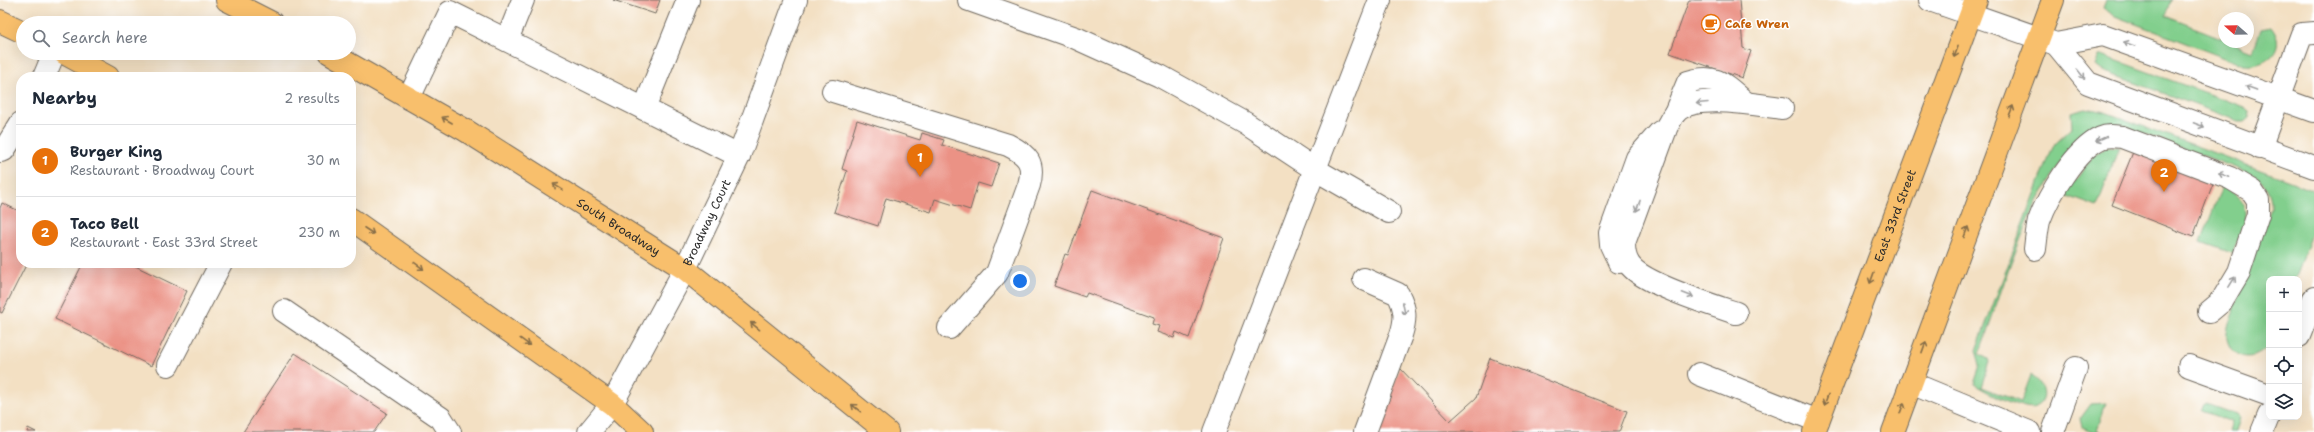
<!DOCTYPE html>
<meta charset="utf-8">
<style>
:root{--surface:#fff;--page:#f6f6f7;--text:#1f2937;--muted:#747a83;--line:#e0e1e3;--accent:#d1495b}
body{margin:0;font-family:"Shantell Sans",sans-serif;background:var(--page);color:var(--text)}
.controls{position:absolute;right:12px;bottom:12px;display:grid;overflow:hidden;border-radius:8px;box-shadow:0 4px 16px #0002}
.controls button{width:36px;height:36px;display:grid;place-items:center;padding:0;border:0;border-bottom:1px solid var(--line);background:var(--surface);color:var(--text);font:20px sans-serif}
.compass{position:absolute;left:2218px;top:12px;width:36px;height:36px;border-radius:50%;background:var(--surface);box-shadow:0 4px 16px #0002;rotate:290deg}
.you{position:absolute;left:1020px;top:281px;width:14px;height:14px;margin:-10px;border:3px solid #fff;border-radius:50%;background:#1a73e8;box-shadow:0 0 0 6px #1a73e833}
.badge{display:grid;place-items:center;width:26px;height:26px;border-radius:50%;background:var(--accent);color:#fff;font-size:13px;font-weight:700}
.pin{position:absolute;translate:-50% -33px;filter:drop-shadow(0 1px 2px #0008)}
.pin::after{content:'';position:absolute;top:21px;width:14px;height:12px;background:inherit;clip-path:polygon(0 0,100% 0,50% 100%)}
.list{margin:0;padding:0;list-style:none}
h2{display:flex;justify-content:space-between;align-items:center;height:52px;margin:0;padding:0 16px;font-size:17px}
h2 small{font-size:13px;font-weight:400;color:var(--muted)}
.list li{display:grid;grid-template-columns:26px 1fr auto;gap:12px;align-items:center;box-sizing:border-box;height:72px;padding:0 16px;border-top:1px solid var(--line)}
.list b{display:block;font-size:15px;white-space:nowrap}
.list p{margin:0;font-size:13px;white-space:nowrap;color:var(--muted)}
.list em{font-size:13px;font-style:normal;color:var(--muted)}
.icon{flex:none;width:22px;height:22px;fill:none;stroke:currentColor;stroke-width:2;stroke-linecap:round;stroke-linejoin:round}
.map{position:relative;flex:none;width:2314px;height:432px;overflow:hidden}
.search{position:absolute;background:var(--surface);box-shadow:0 4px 16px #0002;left:16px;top:16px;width:340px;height:44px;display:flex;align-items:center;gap:10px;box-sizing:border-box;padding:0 14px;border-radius:22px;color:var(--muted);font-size:15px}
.panel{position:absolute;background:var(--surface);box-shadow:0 4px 16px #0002;left:16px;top:72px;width:340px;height:196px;border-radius:16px}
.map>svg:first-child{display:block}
.green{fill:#82cf8d;stroke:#567d5c}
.building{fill:#eb9285}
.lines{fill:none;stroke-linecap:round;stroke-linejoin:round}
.minor-casing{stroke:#716a60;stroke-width:24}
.major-casing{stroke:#716a60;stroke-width:24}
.minor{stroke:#fff;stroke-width:22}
.major{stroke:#f8bf6c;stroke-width:22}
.oneway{stroke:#a0a0a0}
.oneway2{stroke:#876e48}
.labels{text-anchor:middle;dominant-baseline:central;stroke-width:3;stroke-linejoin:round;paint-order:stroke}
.food-label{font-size:12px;font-weight:bold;fill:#c56008;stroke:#fff;text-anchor:start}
.street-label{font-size:12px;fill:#2b2b2b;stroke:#fff}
</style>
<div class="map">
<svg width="2314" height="432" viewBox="0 0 2314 432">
<rect width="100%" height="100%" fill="#fff"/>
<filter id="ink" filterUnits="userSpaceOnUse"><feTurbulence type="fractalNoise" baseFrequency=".025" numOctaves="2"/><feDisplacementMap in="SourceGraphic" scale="8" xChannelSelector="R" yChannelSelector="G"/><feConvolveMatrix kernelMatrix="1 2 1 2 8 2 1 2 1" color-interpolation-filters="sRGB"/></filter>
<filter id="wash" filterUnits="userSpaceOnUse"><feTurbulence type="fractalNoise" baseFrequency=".012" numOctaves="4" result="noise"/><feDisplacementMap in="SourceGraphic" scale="16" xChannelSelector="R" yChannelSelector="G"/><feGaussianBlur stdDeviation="0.9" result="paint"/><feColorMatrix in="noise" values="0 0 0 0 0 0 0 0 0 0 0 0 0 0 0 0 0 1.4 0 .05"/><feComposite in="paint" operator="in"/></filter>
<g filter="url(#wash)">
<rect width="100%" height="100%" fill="#f3e0c3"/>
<!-- green -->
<path class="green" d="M2106 0H2171L2165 16 2224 39V42H2230L2253 51 2261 29 2271 27C2289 49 2266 68 2243 65L2115 16 2103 8Z
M2099 56H2104L2244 107 2249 111 2250 117 2245 121H2239L2100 70 2095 66Z
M2086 108 2105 112 2311 189 2314 191V229L2295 279H2269V344C2258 362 2232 362 2227 339 2226 334 2228 328 2229 324L2271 208C2272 192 2265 183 2252 174L2121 125C2112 124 2103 123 2095 127 2082 133 2075 144 2067 155 2023 213 2004 286 1979 354L1988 359 1989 362 1981 387 2021 402 2031 375C2041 383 2049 397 2036 407 2025 412 1984 391 1974 384L1980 366 1976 350 2053 146 2072 128 2071 112Z
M2106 147H2119L2097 207 2065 195 2093 156Z
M2222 186C2258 205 2244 222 2232 253L2201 242Z
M2106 403 2097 430 2101 432H2094L2082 427 2080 419 2091 404Z
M2206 404 2237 415 2240 418 2236 432H2229L2232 422 2202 411Z"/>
<g id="blocks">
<!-- building -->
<path class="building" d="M613 0H660L655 14Z
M1689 0H1739L1743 48 1751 51 1742 78 1670 53Z
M857 120 920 140 922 133 944 140 942 145 999 163 991 187 978 183 970 210 935 199 931 212 886 198 878 226 834 212 847 171 842 169Z
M2135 147 2215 178 2193 237 2112 205Z
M1092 190 1224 238 1189 338 1176 332 1174 338 1157 332 1159 326 1152 324 1154 317 1087 293 1085 297 1054 286 1065 254 1068 255Z
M2 203 21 212V263H27L2 313 0 312V208Z
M83 263H129L187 291 151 366 55 319Z
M295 353 387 413 374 432H243Z
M1490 358 1627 411 1619 432H1376L1400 368 1450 421 1476 398Z
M28 428 36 432H27Z"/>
</g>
</g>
<g filter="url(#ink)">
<use href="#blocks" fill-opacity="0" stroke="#716a60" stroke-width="1"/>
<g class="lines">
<!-- minor casing -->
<g class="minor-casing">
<g id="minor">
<path d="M969 0 1076 38 1160 76 1245 123 1316 170 1389 212"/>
<path d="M1930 0 2056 44 2103 35 2314 111"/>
<path d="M507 40 523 0"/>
<path d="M2056 44 2088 83 2314 167"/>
<path d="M44 77 54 53"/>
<path d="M833 91 1008 145C1028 155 1035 163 1029 185L997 273 949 328"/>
<path d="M409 98 450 12 739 156"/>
<path d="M644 109 688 0"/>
<path d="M1675 113 1688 82C1717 73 1725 85 1746 103"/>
<path d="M2260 148 2302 34 2314 33"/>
<path d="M0 151 4 150 21 123"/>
<path d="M2035 249C2036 240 2037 230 2039 221 2048 196 2076 149 2101 138 2108 135 2114 136 2122 137L2230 178 2252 191 2258 200V214L2239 272 2221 302 2209 312"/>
<path d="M1619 262 1611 245 1610 233 1637 158 1660 132"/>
<path d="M1364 279 1398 294C1406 309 1406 319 1401 335L1365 432"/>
<path d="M284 311 441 418 450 432"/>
<path d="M1736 313C1712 305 1641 283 1629 264 1625 258 1624 251 1624 243L1667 126C1670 122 1672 116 1675 113 1693 92 1757 105 1782 108"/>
<path d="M2299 336 2314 298"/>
<path d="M168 365 221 263"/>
<path d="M2189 366 2269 395"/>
<path d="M1699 374 1818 421"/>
<path d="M1911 383 2029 432"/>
<path id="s1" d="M589 432 612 404 685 269 739 156 796 0"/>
<path d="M1214 432 1380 0"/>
<path d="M2053 432 2076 368"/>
<path d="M2262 432 2269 415"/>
</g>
</g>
<!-- major casing -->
<g class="major-casing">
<g id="major">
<path d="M227 0 272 23"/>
<path d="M0 21 23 32"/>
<path d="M64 53 108 77"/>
<path id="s2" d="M330 53 465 130 685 269 887 432"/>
<path d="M351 219 612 404 642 432"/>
<path id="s3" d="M1814 432 1976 0"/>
<path d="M1893 432 2053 0"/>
</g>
</g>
<!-- minor -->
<use href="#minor" class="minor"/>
<!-- major -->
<use href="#major" class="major"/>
</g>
<!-- one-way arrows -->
<defs><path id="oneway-shaft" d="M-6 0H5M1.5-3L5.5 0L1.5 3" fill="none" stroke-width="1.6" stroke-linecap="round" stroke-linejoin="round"/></defs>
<g class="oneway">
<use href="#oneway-shaft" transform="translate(2129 44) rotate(-160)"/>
<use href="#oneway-shaft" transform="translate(2081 74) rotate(51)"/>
<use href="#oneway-shaft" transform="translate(2251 88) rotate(-160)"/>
<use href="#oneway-shaft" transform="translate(1702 103) rotate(175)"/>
<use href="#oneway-shaft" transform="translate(2199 125) rotate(21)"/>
<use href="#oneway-shaft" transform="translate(2101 139) rotate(156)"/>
<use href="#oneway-shaft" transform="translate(2224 175) rotate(-159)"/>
<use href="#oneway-shaft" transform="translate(1638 206) rotate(111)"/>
<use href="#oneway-shaft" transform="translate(2232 282) rotate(-58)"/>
<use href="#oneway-shaft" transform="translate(1688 295) rotate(21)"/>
<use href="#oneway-shaft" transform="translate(1404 309) rotate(78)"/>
</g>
<g class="oneway2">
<use href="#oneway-shaft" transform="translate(1956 52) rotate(110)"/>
<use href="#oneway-shaft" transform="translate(2011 111) rotate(-69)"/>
<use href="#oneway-shaft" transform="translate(447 120) rotate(-150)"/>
<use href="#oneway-shaft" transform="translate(558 187) rotate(-148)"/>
<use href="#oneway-shaft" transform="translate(369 231) rotate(33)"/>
<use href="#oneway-shaft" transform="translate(1966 232) rotate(-69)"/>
<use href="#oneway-shaft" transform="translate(419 266) rotate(36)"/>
<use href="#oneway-shaft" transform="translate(1872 278) rotate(110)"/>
<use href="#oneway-shaft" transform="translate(755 326) rotate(-141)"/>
<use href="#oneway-shaft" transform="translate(525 342) rotate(36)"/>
<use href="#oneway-shaft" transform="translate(1924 347) rotate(-70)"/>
<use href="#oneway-shaft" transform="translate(1826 400) rotate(110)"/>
<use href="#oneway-shaft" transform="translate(856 408) rotate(-141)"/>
<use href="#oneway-shaft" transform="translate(1902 408) rotate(-70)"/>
</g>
</g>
<!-- icons -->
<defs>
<g id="cafe-ring" transform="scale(1)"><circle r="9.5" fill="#fff" stroke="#e8710a" stroke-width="1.5"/><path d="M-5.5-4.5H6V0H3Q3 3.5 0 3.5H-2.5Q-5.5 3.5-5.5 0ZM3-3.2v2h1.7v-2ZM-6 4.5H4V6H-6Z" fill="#e8710a"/></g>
</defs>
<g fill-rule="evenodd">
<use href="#cafe-ring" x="1711" y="24"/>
</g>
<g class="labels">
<!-- food labels -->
<g class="food-label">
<text x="1725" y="24">Cafe Wren</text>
</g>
<!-- street labels -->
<g class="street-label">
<text stroke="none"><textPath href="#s3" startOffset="231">East 33rd Street</textPath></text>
<text stroke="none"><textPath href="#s1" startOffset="241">Broadway Court</textPath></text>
<text stroke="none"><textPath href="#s2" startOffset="337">South Broadway</textPath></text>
</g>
</g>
</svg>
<div class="controls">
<button>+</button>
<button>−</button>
<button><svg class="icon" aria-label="locate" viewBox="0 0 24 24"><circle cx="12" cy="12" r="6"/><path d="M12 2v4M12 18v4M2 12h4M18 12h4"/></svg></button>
<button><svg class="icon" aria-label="layers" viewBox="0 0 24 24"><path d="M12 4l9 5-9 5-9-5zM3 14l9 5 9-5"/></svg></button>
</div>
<svg class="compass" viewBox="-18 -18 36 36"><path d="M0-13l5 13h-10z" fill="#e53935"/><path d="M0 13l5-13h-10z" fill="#747a83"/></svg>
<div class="you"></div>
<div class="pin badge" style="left:920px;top:177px;background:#e8710a">1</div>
<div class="pin badge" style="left:2164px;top:192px;background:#e8710a">2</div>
<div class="search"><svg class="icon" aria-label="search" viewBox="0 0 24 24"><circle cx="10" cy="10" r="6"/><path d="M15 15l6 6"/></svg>Search here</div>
<section class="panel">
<h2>Nearby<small>2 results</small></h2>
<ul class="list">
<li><span class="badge" style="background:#e8710a">1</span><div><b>Burger King</b><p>Restaurant · Broadway Court</p></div><em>30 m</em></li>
<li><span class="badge" style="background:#e8710a">2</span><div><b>Taco Bell</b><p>Restaurant · East 33rd Street</p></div><em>230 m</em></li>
</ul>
</section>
</div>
